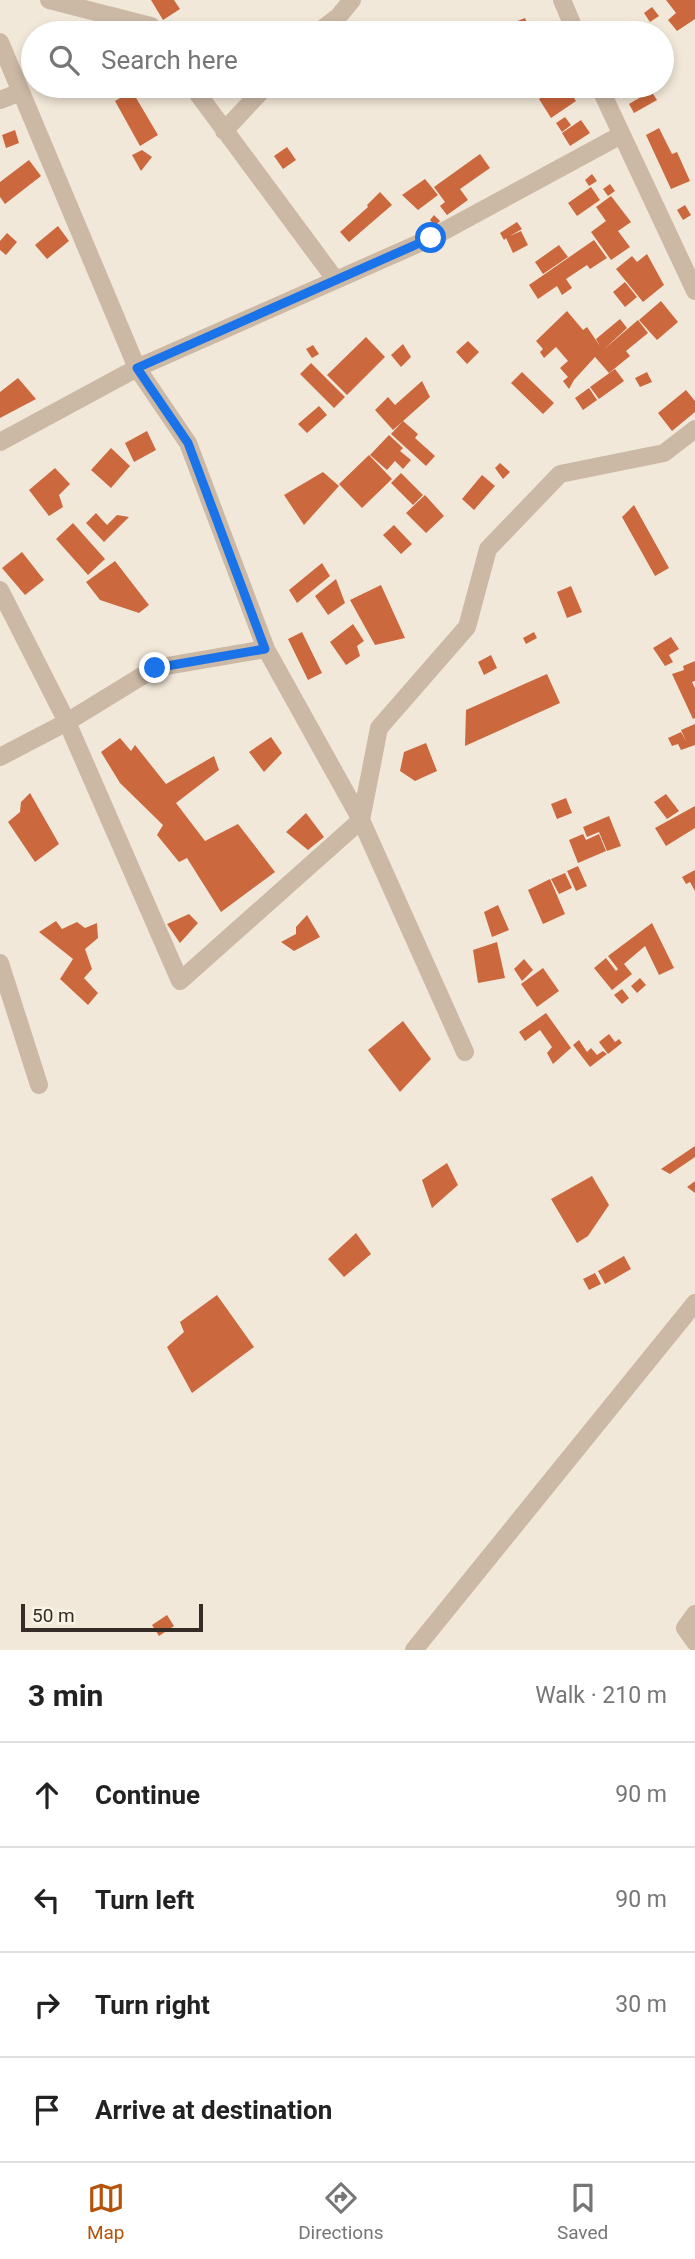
<!DOCTYPE html>
<meta charset="utf-8">
<style>
:root{--surface:#fff;--page:#f2f2f2;--text:#222;--muted:#767676;--line:#e0e0e0;--accent:#b45309}
body{margin:0;font-family:Roboto,sans-serif;background:var(--page);color:var(--text)}
.scale{position:absolute;left:21px;bottom:18px;width:182px;box-sizing:border-box;padding-left:7px;border:4px solid #362c26;border-top:0;font-size:19px;line-height:24px;white-space:nowrap;color:#362c26;-webkit-text-stroke:5px #faf2e5;paint-order:stroke}
.stop{position:absolute;width:21px;height:21px;margin:-16px;border:5px solid #1a73e8;border-radius:50%;background:#fff}
.stop.end{background:#1a73e8;border-color:#fff;box-shadow:0 2px 7px #0008}
.list{margin:0;padding:0;list-style:none}
h2{display:flex;justify-content:space-between;align-items:center;height:91px;margin:0;padding:0 28px;font-size:30px}
h2 small{font-size:23px;font-weight:400;color:var(--muted)}
.list li{display:grid;grid-template-columns:46px 1fr auto;gap:21px;align-items:center;box-sizing:border-box;height:105px;padding:0 28px;border-top:2px solid var(--line)}
.list b{display:block;font-size:26px;white-space:nowrap}
.list em{font-size:23px;font-style:normal;color:var(--muted)}
.icon{flex:none;width:38px;height:38px;fill:none;stroke:currentColor;stroke-width:2;stroke-linecap:round;stroke-linejoin:round}
.map{position:relative;flex:none;width:695px;height:1650px;overflow:hidden}
.search{position:absolute;background:var(--surface);box-shadow:0 4px 10px #0003;left:21px;right:21px;top:21px;height:77px;display:flex;align-items:center;gap:18px;box-sizing:border-box;padding:0 24px;border-radius:38px;color:var(--muted);font-size:26px}
.sheet{height:511px;background:var(--surface)}
nav{display:flex;justify-content:space-around;align-items:center;box-sizing:border-box;height:98px;border-top:2px solid var(--line);background:var(--surface);font-size:19px;color:var(--muted)}
nav a{display:grid;justify-items:center;gap:4px}
nav .on{color:var(--accent)}
.map>svg:first-child{display:block}
.building{fill:#cb683e}
.lines{fill:none;stroke-linecap:round;stroke-linejoin:round}
.minor{stroke:#cbb8a5;stroke-width:18}
.route{stroke:#1a73e8;stroke-width:9}
</style>
<div class="map">
<svg width="695" height="1650" viewBox="0 0 695 1650">
<rect width="100%" height="100%" fill="#f2e8d9"/>
<!-- building -->
<path class="building" d="M151 0H174L180 9 163 20Z
M666 0H695V19L677 31 668 20 676 13Z
M652 7 659 16 650 22 644 13Z
M525 18 531 33H497L495 30Z
M537 86H542L547 92 538 98 532 89Z
M558 86H566L576 101 551 118 539 99Z
M132 91 158 135 140 146 115 101Z
M651 91 657 100 634 113 629 104Z
M565 117 571 125 562 132 556 123Z
M581 120 590 133 570 146 562 133Z
M659 128 672 154 677 152 690 181 671 189 646 135Z
M15 130 19 143 6 148 2 135Z
M287 147 296 160 283 169 274 156Z
M142 150 152 157 141 171 132 155Z
M480 154 490 168 460 189 468 200 447 215 440 206 445 202 434 187Z
M29 160 41 176 5 204 0 197V182Z
M592 174 597 181 589 186 585 180Z
M425 179 438 195 418 210 402 195Z
M610 184 615 191 608 196 603 189Z
M591 187 600 200 577 216 568 203Z
M380 192 392 205 349 242 340 232 368 207 367 205Z
M611 196 631 222 618 231 630 247 611 260 591 232 606 221 596 207Z
M685 205 691 215 683 220 677 210Z
M434 215 440 221 435 226 430 220Z
M517 222 522 229 510 236 521 231 528 245 513 253 506 238 504 240 500 233Z
M58 226 69 241 47 259 35 245Z
M7 233 17 242 6 255 0 250V241Z
M594 240 607 258 590 269 587 265 566 279 572 288 562 295 557 286 538 299 529 285Z
M559 245 568 257 543 274 535 262Z
M647 254 664 285 643 302 616 269 632 256 637 262Z
M625 282 637 297 625 307 613 292Z
M661 301 678 322 657 340 639 320Z
M567 311 583 330 587 327 600 346 596 339 620 319 627 328 603 350 638 320 648 333 626 351 630 356 609 373 595 357 574 380 569 389 563 381 568 377 560 368 568 361 556 347 544 358 540 352 543 349 536 341Z
M366 337 385 357 347 395 327 375Z
M468 341 479 352 467 364 456 352Z
M403 344 411 357 401 367 391 355Z
M313 345 319 354 312 358 306 349Z
M311 363 345 397 334 408 300 374Z
M615 369 624 381 599 399 590 387Z
M522 372 554 403 543 414 511 383Z
M647 372 652 382 640 387 635 378Z
M18 378 36 399 0 418V392Z
M422 381 430 397 393 430 375 410 388 397 395 405Z
M589 388 597 400 583 410 575 398Z
M686 390 695 401V412L672 431 658 413Z
M319 406 327 415 307 433 298 424Z
M403 421 418 434 415 438 435 456 426 466 391 434Z
M147 431 156 450 134 462 125 443Z
M389 435 403 448 400 451 411 460 403 469 395 461 387 470 370 455Z
M111 448 130 466 111 488 91 470Z
M369 455 392 479 362 508 339 484Z
M500 463 510 472 503 479 495 468Z
M55 468 70 484 59 495 63 507 49 516 29 490Z
M323 472 339 486 304 525 284 495Z
M401 473 423 495 413 505 391 483Z
M482 475 495 486 474 510 462 499Z
M425 495 444 516 426 533 406 513Z
M634 505 669 568 655 576 622 517Z
M96 513 107 525 117 515 129 517 104 542 86 523Z
M73 523 105 559 88 575 56 539Z
M394 525 412 544 401 554 383 535Z
M22 552 44 580 25 595 2 568Z
M115 561 149 605 139 613 100 600 86 582Z
M322 563 330 576 297 603 289 590Z
M336 579 345 603 328 615 315 596Z
M381 585 405 638 375 645 350 600Z
M571 586 582 612 567 618 557 592Z
M353 624 364 641 357 646 360 656 346 665 330 642Z
M302 632 322 673 308 680 288 639Z
M534 632 537 638 526 644 523 638Z
M671 637 679 649 669 655 673 662 665 666 653 648Z
M491 655 497 668 484 675 478 662Z
M695 661V681L692 682 695 688V718L693 719 672 674 684 670 683 666Z
M547 674 560 703 465 746 466 710Z
M695 724V745L681 750 678 744 672 746 668 738 681 732 686 741 681 730Z
M271 737 282 753 264 772 249 752Z
M120 738 131 751 135 745 166 784 214 756 219 770 176 803 205 841 238 824 275 872 221 912 187 858 179 862 157 835 163 825 120 783 101 752Z
M426 743 437 771 415 781 400 771 404 752Z
M30 793 59 844 35 862 8 822 20 812 21 802Z
M666 794 679 811 667 819 654 802Z
M566 798 572 813 557 819 551 804Z
M695 806V828L666 846 655 828Z
M306 813 324 837 308 850 286 832Z
M609 816 621 846 607 851 599 832 587 837 583 827Z
M583 834 586 840 599 834 606 851 578 863 569 840Z
M578 866 587 886 576 891 567 871Z
M695 870V891L690 882 686 884 682 877Z
M565 873 572 888 559 894 551 879Z
M550 879 565 914 543 924 528 890Z
M498 905 509 930 492 937 484 912Z
M189 914 198 923 180 943 167 924Z
M307 915 320 937 294 951 281 942 296 934V927Z
M56 921 62 929 77 922 85 928 97 923 98 938 85 949 92 969 84 978 98 993 88 1005 60 979 73 959 39 932Z
M652 923 674 968 659 975 645 946 624 964 632 974 612 990 594 968 606 958 616 971 618 969 608 956Z
M497 942 505 978 478 983 473 950Z
M524 959 533 970 522 981 514 969Z
M543 968 559 991 537 1007 521 984Z
M640 978 646 985 637 993 631 986Z
M622 989 629 998 622 1004 614 995Z
M546 1013 571 1048 553 1064 547 1053 552 1047 540 1030 525 1041 519 1032Z
M403 1021 431 1059 400 1092 368 1050Z
M609 1034 615 1042 619 1039 622 1043 608 1054 599 1042Z
M579 1040 587 1052 591 1048 597 1055 603 1051 607 1054 590 1067 573 1045Z
M695 1146V1157L670 1174 661 1169Z
M447 1163 458 1185 432 1208 422 1180Z
M592 1176 609 1205 588 1236 577 1243 551 1199Z
M695 1181V1193L687 1187Z
M356 1233 371 1254 344 1277 328 1259Z
M624 1256 631 1269 605 1284 598 1271Z
M595 1273 601 1284 589 1290 583 1279Z
M217 1295 254 1347 192 1393 167 1347 184 1332 180 1322Z
M167 1615 174 1626 159 1636 152 1625Z"/>
<g class="lines">
<!-- minor -->
<path class="minor" d="M49 0 151 26 156 33
M562 0 576 33
M317 33 338 17 352 0
M0 42 137 368 188 443 266 649 361 820 465 1052
M192 86 335 279
M599 86 695 291
M0 100 21 92
M224 131 266 86
M0 442 137 368 431 238 621 135
M0 590 67 722 180 981 361 820 379 728 467 627 488 549 560 474 664 453 695 429
M0 757 67 722 155 668 266 649
M0 963 39 1085
M695 1614 685 1628 695 1642
M414 1650 695 1303"/>
</g>
<g class="lines">
<!-- route -->
<path class="route" d="M155 668 265 649 188 443 137 368 431 238"/>
</g>
</svg>
<div class="scale">50 m</div>
<div class="stop" style="left:431px;top:238px"></div>
<div class="stop end" style="left:155px;top:668px"></div>
<div class="search"><svg class="icon" aria-label="search" viewBox="0 0 24 24"><circle cx="10" cy="10" r="6"/><path d="M15 15l6 6"/></svg>Search here</div>
</div>
<section class="sheet">
<h2>3 min<small>Walk · 210 m</small></h2>
<ul class="list">
<li><svg class="icon" aria-label="ahead" viewBox="0 0 24 24"><path d="M12 20V5M6 11l6-6 6 6"/></svg><div><b>Continue</b></div><em>90 m</em></li>
<li><svg class="icon" aria-label="left" viewBox="0 0 24 24"><path d="M17 20v-9H6M10 6l-5 5 5 5"/></svg><div><b>Turn left</b></div><em>90 m</em></li>
<li><svg class="icon" aria-label="right" viewBox="0 0 24 24"><path d="M7 20v-9h11M14 6l5 5-5 5"/></svg><div><b>Turn right</b></div><em>30 m</em></li>
<li><svg class="icon" aria-label="arrive" viewBox="0 0 24 24"><path d="M6 21V4h12l-3 4 3 4H6"/></svg><div><b>Arrive at destination</b></div></li>
</ul>
</section>
<nav>
<a class="on"><svg class="icon" aria-label="map" viewBox="0 0 24 24"><path d="M3 6l6-2 6 2 6-2v14l-6 2-6-2-6 2zM9 4v14M15 6v14"/></svg>Map</a>
<a><svg class="icon" aria-label="directions" viewBox="0 0 24 24"><path d="M12 3l9 9-9 9-9-9zM9 14v-3h6M13 9l2 2-2 2"/></svg>Directions</a>
<a><svg class="icon" aria-label="saved" viewBox="0 0 24 24"><path d="M7 4h10v16l-5-4-5 4z"/></svg>Saved</a>
</nav>
